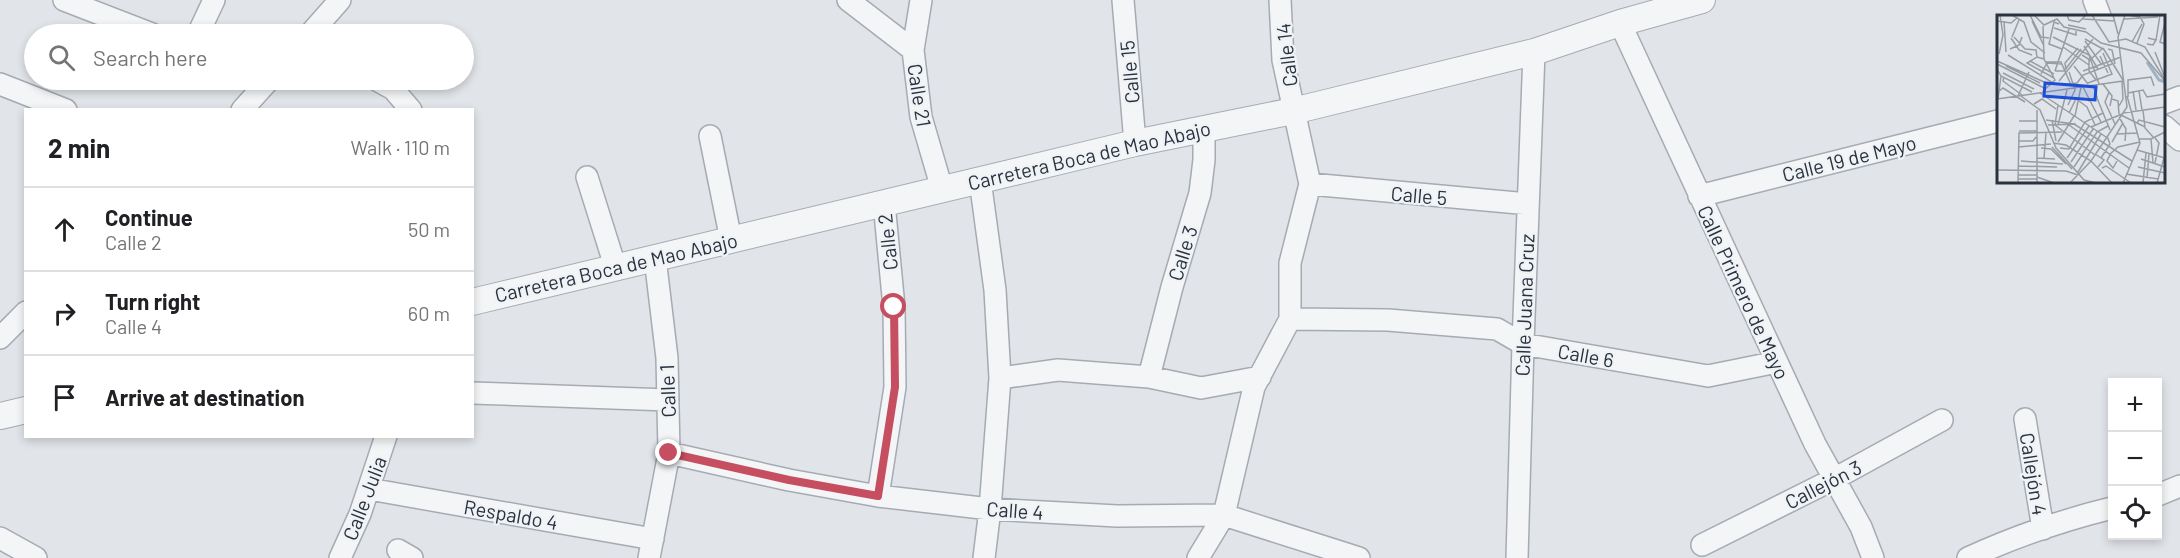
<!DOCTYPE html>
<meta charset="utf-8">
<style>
:root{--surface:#fff;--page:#f2f2f2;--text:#202124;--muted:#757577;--line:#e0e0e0}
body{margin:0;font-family:Barlow,sans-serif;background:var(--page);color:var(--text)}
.controls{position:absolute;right:18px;bottom:18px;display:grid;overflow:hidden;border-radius:0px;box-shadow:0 3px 9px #0003}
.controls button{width:54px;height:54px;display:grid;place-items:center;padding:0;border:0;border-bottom:2px solid var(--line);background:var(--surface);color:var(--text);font:30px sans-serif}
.stop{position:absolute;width:18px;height:18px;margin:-14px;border:4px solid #c64e61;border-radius:50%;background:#fff}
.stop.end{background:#c64e61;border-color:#fff;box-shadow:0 2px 6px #0008}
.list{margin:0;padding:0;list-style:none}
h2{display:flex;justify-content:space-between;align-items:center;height:78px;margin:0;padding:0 24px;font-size:26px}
h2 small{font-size:20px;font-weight:400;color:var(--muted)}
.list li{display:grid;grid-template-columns:39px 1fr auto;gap:18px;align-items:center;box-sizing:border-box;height:84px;padding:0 24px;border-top:2px solid var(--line)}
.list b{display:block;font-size:22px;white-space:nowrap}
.list p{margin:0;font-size:20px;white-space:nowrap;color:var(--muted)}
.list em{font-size:20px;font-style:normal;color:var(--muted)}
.icon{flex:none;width:33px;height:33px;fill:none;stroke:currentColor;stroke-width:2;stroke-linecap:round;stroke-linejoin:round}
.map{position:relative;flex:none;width:2180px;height:558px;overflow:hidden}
.search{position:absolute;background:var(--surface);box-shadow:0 3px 9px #0003;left:24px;top:24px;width:450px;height:66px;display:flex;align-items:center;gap:15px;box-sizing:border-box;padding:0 21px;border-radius:33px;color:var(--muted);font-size:22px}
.panel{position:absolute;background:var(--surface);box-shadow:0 3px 9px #0003;left:24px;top:108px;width:450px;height:330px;border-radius:0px}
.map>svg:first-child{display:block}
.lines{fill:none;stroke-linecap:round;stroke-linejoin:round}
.minor-casing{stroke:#a6abb3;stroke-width:24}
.tertiary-casing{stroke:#a6abb3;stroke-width:28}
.minor{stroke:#f3f5f7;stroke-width:21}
.tertiary{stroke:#f3f5f7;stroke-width:26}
.route{stroke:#c64e61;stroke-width:8}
.labels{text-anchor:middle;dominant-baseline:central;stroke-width:4.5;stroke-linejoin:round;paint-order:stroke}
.street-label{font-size:20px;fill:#2a323f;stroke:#f0f3f6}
.inset-river{fill:none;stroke:#9eb2c6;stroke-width:3}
.inset-road{fill:none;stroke:#989da5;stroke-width:1.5}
.view{fill:#1d4ed8;fill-opacity:0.15;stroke:#1d4ed8;stroke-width:3}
.inset-edge{fill:none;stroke:#2a323f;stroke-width:3}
</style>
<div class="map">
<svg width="2180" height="558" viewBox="0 0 2180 558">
<rect width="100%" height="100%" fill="#e1e4e9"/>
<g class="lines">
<!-- minor casing -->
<g class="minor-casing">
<path id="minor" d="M64 0 152 34
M848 0 913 50
M921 0 913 50 921 117 942 189
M1123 0 1135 143
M2094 0 2100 16
M1620 23 1815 444 1861 527 1873 558
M198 34 214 0
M310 34 340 0
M377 80 393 89 411 110
M0 84 66 110
M2164 103 2180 97
M242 110 269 80
M2164 126 2180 140
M710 136 731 240
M587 177 615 266
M980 180 995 290 1000 378 990 509 984 558
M1310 184 1528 204
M1699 196 1998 121
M1290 319 1388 320 1497 329 1523 344 1708 376 1777 362
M0 338 26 312
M1149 377 1172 287 1200 193 1204 160V129
M1000 378 1058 370 1149 377 1201 388 1260 377
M472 393 668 400
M2025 419 2043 529
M669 453 789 480 878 496 990 509 1117 516 1224 515 1359 558
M369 489 653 539
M2158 495 2180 486
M878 496 895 387 894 307 884 203
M0 538 36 558
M1702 545 1834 479 1942 420
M398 550 412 558
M340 558 360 514 386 436
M649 558 669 453 667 358 655 258
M1198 558 1224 515 1254 387 1290 319V263L1310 184 1283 60 1280 0
M1517 558 1523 344 1534 52
M1968 558C2014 537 2063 520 2112 508"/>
</g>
<!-- tertiary casing -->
<g class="tertiary-casing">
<path id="tertiary" d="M472 302 1135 143 1293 111 1534 52 1620 23 1702 0
M0 416 26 410"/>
</g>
<!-- minor -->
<use href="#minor" class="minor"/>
<!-- tertiary -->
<use href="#tertiary" class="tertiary"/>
</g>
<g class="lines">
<!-- route -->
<path class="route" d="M669 453 789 480 878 496 895 387 894 307"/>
</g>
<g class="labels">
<!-- street labels -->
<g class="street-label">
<text transform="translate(1286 55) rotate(-97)">Calle 14</text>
<text transform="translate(1129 72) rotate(-95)">Calle 15</text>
<text transform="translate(920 95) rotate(81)">Calle 21</text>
<text transform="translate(1089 155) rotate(-13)">Carretera Boca de Mao Abajo</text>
<text transform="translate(1849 158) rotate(-14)">Calle 19 de Mayo</text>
<text transform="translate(1419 195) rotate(5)">Calle 5</text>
<text transform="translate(887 242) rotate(-96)">Calle 2</text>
<text transform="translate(1182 253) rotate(-73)">Calle 3</text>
<text transform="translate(616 267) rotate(-13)">Carretera Boca de Mao Abajo</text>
<text transform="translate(1744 292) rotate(65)">Calle Primero de Mayo</text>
<text transform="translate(1524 305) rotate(-88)">Calle Juana Cruz</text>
<text transform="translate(1586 355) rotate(10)">Calle 6</text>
<text transform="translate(667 391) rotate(-92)">Calle 1</text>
<text transform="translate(2034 474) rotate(81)">Callejón 4</text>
<text transform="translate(1823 484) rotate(-27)">Callejón 3</text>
<text transform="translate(364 498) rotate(-69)">Calle Julia</text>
<text transform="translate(1015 510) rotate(4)">Calle 4</text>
<text transform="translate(511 514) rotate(10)">Respaldo 4</text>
</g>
</g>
<!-- overview -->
<g transform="translate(1997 15)">
<rect width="168" height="168" fill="#e1e4e9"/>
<path class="inset-river" d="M150 47 162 65 168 67"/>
<path class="inset-road" d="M15 0 27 7 34 27 48 38M33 0 44 22 52 23M37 0 47 10 60 4 67 12 89 17 104 28 144 38 168 66M70 0 72 5 82 7 89 0M95 0 112 27 129 24 148 32 168 65M116 0 121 19M131 0 143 2 147 9 140 28M86 4 118 6M127 4 161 2M0 6 14 8 20 3M7 6 9 37M35 6 47 31M168 8 163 27 168 29M62 9 57 7 52 29 65 34M71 10 89 14M46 11 47 44 58 65 46 76M57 13 79 20V16M15 22 22 5M17 22 28 34 39 35 40 42M56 22 92 40 102 69M14 23 22 35 35 40M88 24 106 34M159 25 163 0M88 26 105 50M135 27 145 9M150 29 156 30 159 25 151 23M87 31 101 54M66 32 92 50M106 33 126 65M13 34 22 30 25 22M111 34 115 35 118 49M158 37 167 60M2 39 6 20 3 0M11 40 56 68M85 40 93 45 106 33M103 41 111 58M47 44 40 42 30 48 57 63M92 45V56L99 65M0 46 54 70M33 46 57 59M48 47H64L74 70M0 49 47 73M9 51 43 68M77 51 91 69M0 54 4 61 35 77M69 55 68 48 81 33M58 56 72 14M58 56H67L84 34M86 56 124 42M6 58 37 74M44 59 50 48 65 49M7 62 6 66 25 80M62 66 96 24M91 68 115 59 106 38M70 69 80 68 86 60 115 49M106 69 115 81 113 91M86 72 104 107M136 76 139 95M142 76 145 95M1 77 6 73 28 87M112 77 108 87 118 109M43 78 109 122M131 78 146 75 150 82 168 79M21 81 32 57M24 81 43 95 59 133 87 165 99 168M131 82V65L154 62 157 71M100 83 113 115M0 84 126 66M1 84 4 61M115 84 121 86 122 99M82 86 90 92 98 110M91 86 100 82 96 70M37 89 45 84 59 94M61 90 58 110 98 140M71 90 78 75 72 57M122 91 126 84 125 66M146 95 148 113 157 123M72 98 79 84 76 83M126 98 168 92M124 100 148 112M78 101 84 72M122 102 129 114 128 126M49 105 77 109 135 146M55 105 59 126M22 106H40M140 108 142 105 168 112M51 110 79 109M61 110 70 75M72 110 132 153M94 112 125 99M22 116H40M120 119 140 118M142 124H154L168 117M154 124 156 148M22 126H36L39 122M61 127 77 101M115 127 126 108M56 128 69 130 94 146 115 168M22 132 54 129M55 132 75 154M44 133 54 134 69 149M63 133 72 134 88 107 106 98M140 135 168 143M98 139 107 145 101 152M112 140 121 132 143 127M113 140 110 146 116 153 120 146M40 143 58 144M47 143 49 118M70 143 92 111M104 143 113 129 110 121M144 144 168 152M24 146 66 149M74 147 96 114M158 148 162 128 158 123M21 151 60 152M77 152 100 117 111 111M141 152 168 158M105 153 109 151 134 168M0 155 69 156 81 160M81 157 104 119M129 159 161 164M21 160H40M40 162 57 168M150 163 152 139M21 164H40M21 168 22 118 65 117M40 168V95M73 168 94 146 130 92 121 22 128 0M126 168 143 128 130 81M146 168 149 138M160 168 167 143"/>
<path class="view" d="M48 68 99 72 98 85 47 81Z"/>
<rect width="168" height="168" class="inset-edge"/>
</g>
</svg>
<div class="controls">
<button>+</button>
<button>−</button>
<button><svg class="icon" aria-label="locate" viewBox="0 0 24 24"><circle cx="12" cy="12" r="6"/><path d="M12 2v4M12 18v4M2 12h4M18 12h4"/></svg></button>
</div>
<div class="stop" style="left:894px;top:307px"></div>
<div class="stop end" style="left:669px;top:453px"></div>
<div class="search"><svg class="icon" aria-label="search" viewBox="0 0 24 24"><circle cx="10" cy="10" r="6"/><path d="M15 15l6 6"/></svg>Search here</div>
<section class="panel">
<h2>2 min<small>Walk · 110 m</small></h2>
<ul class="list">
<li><svg class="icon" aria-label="ahead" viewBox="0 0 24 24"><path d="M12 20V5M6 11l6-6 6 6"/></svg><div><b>Continue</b><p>Calle 2</p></div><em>50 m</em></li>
<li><svg class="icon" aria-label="right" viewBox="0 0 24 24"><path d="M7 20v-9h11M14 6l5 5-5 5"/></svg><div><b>Turn right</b><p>Calle 4</p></div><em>60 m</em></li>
<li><svg class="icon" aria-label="arrive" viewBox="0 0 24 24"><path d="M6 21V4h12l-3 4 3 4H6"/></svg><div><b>Arrive at destination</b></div></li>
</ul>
</section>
</div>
